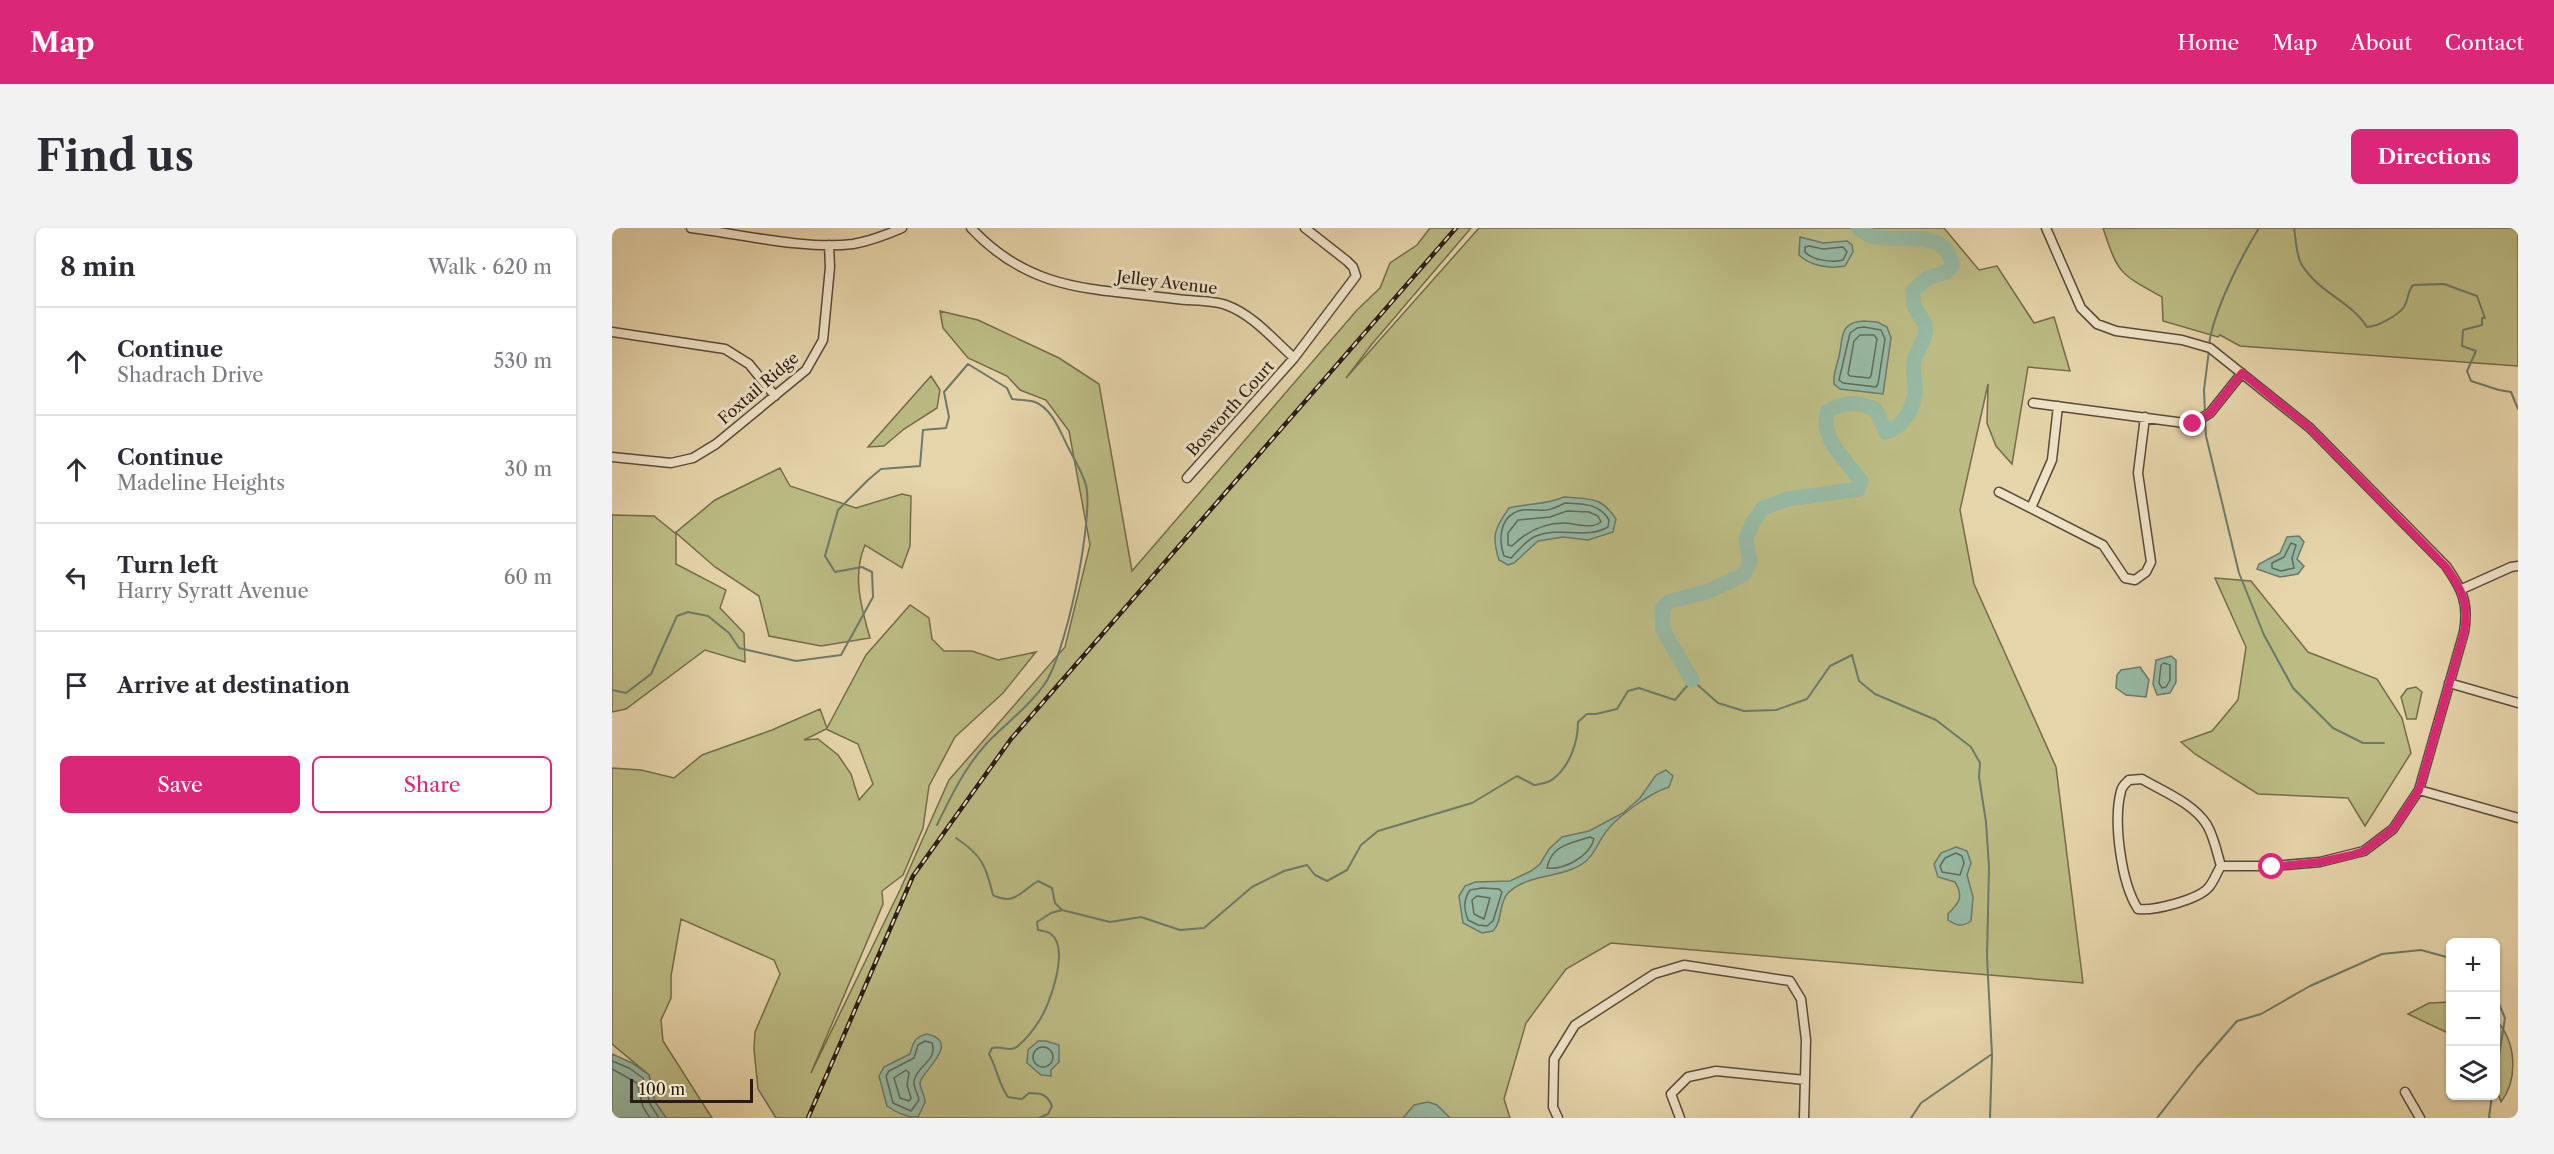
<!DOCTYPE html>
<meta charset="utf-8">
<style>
:root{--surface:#fff;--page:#f2f2f3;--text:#2b2b33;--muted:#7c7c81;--line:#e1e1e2;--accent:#db2777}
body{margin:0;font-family:"Libre Caslon Text",serif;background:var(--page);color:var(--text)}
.controls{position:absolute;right:18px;bottom:18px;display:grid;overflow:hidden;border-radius:9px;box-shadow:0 2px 4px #0004}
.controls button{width:54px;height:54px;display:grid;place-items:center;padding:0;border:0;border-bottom:2px solid var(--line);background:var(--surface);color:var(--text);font:30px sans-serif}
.scale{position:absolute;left:18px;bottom:15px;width:123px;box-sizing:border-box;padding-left:6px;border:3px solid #2b1c13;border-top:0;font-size:16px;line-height:21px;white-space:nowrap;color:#2b1c13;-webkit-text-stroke:4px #efe3c8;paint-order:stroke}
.stop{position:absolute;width:18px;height:18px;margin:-14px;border:4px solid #db2777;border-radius:50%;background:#fff}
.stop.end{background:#db2777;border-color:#fff;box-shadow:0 2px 6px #0008}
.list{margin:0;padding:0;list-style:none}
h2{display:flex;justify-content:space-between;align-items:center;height:78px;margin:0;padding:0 24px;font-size:26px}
h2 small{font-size:20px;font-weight:400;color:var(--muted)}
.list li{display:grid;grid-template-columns:39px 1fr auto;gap:18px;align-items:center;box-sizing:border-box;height:108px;padding:0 24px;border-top:2px solid var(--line)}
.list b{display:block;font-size:22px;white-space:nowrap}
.list p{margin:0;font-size:20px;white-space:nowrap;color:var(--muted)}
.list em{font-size:20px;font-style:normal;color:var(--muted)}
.actions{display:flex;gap:12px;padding:18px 24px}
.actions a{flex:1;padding:14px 0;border:2px solid var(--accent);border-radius:9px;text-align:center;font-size:21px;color:var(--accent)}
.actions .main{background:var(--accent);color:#fff}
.icon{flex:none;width:33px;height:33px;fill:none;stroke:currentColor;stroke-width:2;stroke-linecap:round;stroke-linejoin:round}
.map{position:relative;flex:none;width:1906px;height:890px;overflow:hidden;border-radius:9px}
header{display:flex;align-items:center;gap:36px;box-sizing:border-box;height:84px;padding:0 30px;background:var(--accent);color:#fff}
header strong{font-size:28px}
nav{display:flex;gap:33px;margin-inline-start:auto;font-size:21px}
.intro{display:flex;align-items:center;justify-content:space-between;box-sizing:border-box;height:144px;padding:0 36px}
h1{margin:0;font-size:42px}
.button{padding:15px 27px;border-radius:9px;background:var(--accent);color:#fff;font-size:21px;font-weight:700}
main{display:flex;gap:36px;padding:0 36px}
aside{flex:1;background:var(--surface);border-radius:9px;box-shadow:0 2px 4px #0004}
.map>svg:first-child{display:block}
.green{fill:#bcbb84;stroke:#746c4c;stroke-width:1.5;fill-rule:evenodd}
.water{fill:#97b9a3;stroke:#6c7a69;stroke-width:1.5}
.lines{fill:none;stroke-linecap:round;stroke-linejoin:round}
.shore{stroke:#616a5b;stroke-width:1.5}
.stream{stroke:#6c7a69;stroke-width:2}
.river{stroke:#97b9a3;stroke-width:15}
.minor-casing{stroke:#5a4a39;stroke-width:11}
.minor{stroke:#efe3c8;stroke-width:8}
.rail-casing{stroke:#2b1c13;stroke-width:4.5}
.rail{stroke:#efe3c8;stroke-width:2;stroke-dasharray:7;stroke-linecap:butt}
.route{stroke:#db2777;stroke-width:8}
.labels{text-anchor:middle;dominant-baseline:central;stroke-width:6;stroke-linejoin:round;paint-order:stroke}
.street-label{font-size:16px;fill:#2b1c13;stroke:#efe3c8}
</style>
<header>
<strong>Map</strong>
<nav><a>Home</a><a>Map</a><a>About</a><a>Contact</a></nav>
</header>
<div class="intro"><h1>Find us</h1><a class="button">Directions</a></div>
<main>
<aside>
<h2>8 min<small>Walk · 620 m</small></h2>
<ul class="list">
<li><svg class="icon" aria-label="ahead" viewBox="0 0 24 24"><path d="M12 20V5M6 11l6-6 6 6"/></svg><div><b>Continue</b><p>Shadrach Drive</p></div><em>530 m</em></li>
<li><svg class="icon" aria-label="ahead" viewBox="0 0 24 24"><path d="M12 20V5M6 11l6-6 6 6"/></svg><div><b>Continue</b><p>Madeline Heights</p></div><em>30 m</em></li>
<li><svg class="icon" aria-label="left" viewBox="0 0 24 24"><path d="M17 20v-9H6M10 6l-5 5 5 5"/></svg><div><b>Turn left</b><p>Harry Syratt Avenue</p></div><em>60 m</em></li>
<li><svg class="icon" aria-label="arrive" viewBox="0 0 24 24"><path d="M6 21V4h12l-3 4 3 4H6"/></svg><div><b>Arrive at destination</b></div></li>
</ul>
<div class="actions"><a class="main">Save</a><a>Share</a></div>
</aside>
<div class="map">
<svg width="1906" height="890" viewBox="0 0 1906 890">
<rect width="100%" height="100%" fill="#e6d4aa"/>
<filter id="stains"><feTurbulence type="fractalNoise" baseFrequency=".00333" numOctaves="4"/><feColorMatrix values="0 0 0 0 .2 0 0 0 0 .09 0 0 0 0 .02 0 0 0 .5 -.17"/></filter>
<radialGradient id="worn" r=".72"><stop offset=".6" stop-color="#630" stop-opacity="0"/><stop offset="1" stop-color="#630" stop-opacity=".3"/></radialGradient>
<!-- green -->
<path class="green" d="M818 0H859L760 116 734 150 867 0H1332L1367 42 1385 38 1422 95 1442 89 1458 143 1416 139 1400 236 1384 218 1375 195 1376 156 1348 282 1362 356 1444 539 1471 755 999 715 954 741 914 795 892 871 898 890H164L146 861 142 821 143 804 168 746 162 732 69 691 59 748V770L49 792 51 813 100 890H54L43 874 37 847 0 816V540L29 542 62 550 90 527 160 502 208 481 215 500 254 427 298 377 317 390 320 411 332 423H360L386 432 424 424 391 465 343 509 317 558 311 600 291 647 270 663 271 676 199 845 288 662 337 552 453 419 478 317 457 203 434 172 408 162 395 148 356 130 331 100 328 83 366 92 447 130 487 156 520 343 745 82 768 60 778 35 805 17ZM214 501 246 516 261 556 247 572 239 546 226 527 206 511 192 512Z
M1491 0H1906V138L1628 118 1608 107 1606 109 1551 93 1550 69C1508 46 1506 46 1491 0Z
M319 148 328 162 325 180 292 201 272 218 256 219Z
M168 240 178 258 244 280 290 266 299 268 298 318 290 340 253 317C240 347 249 379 258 410L209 418 157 408 147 368 103 339 64 305V336L114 362 108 380 132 405 133 434 93 422 14 481 0 484V287L42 288 63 305 103 272Z
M1603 350 1639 353 1696 424 1765 451 1790 490 1799 525 1753 598 1736 570 1646 566 1583 526 1569 514 1600 503 1626 472 1634 419Z
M1804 459 1810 464 1804 491H1795L1789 469 1795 461Z
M1838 774V806L1796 786 1817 775Z
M1884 792C1905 814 1906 852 1889 874L1884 860Z"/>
<!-- water -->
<path class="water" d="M1188 9 1211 15 1235 13 1240 17 1241 24 1233 38C1218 41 1198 38 1187 27Z
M1252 93 1265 94 1275 99 1279 110 1271 166 1228 161 1222 156C1221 146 1224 141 1226 132 1232 113 1225 94 1252 93Z
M952 269C977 271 989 268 1004 291L1001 304 976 312 951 309 926 313 902 335 896 337 887 332C879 307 883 300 897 280 916 275 934 277 952 269Z
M1687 308 1692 314 1685 331 1692 338 1686 346 1668 349 1645 341 1647 336 1668 325 1675 309Z
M1559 428 1564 432V454L1558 465 1545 467 1541 456 1544 432Z
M1528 439 1537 452 1534 469 1514 467 1504 460 1505 447 1509 442Z
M1054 542 1061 548 1057 559C1038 565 1002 590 991 608 985 617 982 627 973 634 951 651 916 645 896 665 886 676 891 693 881 703L870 705 851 695 847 668 853 658 863 654 898 653 919 643 928 636 937 621 950 609 977 603 1011 585 1028 570 1044 547Z
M1344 619 1355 623 1359 635 1355 647 1361 669 1359 693C1350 699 1345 698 1336 692V686C1347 675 1352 669 1343 654L1326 649 1322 636 1329 625Z
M315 806C351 814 308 845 308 855 308 861 313 867 313 874L306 889C296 890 283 884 275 878L267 848 272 839 298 826C301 814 303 809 315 806Z
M426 813H434L447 817V834L439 842V848L429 847 415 835 416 822Z
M0 826 20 835 37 847 43 874 54 890H0Z
M816 874 825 877 838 890H791L802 877Z"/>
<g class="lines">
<!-- shore -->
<path class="shore" d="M1197 18 1211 21 1231 19 1235 24 1231 32C1220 35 1200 32 1193 24V19Z
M1252 99 1269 102 1273 111 1266 156 1264 159 1231 155 1227 152 1238 105 1245 100Z
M1248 107H1262L1265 111 1259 148 1257 150 1238 148 1236 146 1242 113Z
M953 275C971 276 987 275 997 292L996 299C974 312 948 298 924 308 914 312 906 323 899 330L892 328C887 314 887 293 902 285 911 279 925 283 935 282 941 281 947 278 953 275Z
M955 283 977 284 986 288 989 294C978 302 964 295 952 295 931 295 915 303 900 318L896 317V305L906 292 938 289Z
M1679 315 1684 317 1680 330 1682 340 1669 343 1660 340V335L1672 329Z
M1552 435 1558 437V452L1554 459 1550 460 1547 455 1549 437Z
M978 609 982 611C977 629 952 642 935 640 939 617 959 615 978 609Z
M1344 625 1350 628 1352 635 1348 647 1330 644 1328 638 1333 630Z
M870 660 887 661 890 664 881 693 875 698 866 697 856 692C852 681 851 672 858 662Z
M865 668 878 670 872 691 862 686 860 672Z
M313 813 320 815C326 833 305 837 302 853 301 860 306 865 307 872L299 883 281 875 274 848 277 843 302 830 306 817Z
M421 829a10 10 0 1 1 20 0a10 10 0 1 1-20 0Z
M0 833 17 840 31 850 38 876 47 890
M0 841 25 855 31 879 38 890
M294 842 297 845 295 857 299 870 297 873 288 870 282 850Z"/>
<!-- stream -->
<path class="stream" d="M1682 0C1684 11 1684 28 1690 37 1706 64 1740 74 1755 99 1765 99 1785 88 1792 79 1797 71 1795 64 1801 57L1832 56 1865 68 1873 90H1870V97L1851 102 1850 118 1864 123 1855 143 1859 153 1887 162 1899 164 1906 181
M1597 117C1601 84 1629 29 1647 0
M1593 185 1592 162 1597 122
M1593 191 1594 208 1627 345 1652 407 1681 460 1721 500 1751 515H1772
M0 462 14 465 39 446 65 388 76 384 96 388 117 405 127 420 184 433 229 427 261 369 260 344 250 339 223 344 213 328 226 282 256 252 269 241 308 238 311 202 334 200 337 189 332 164 356 136 395 160 400 171C407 172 416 172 423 174 441 181 449 206 457 221 463 233 474 250 475 263 479 302 454 426 432 457 416 480 394 495 375 515 353 539 339 568 325 597
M344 610C370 627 374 638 381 667 402 678 408 664 426 653L440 660 443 675 450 682 498 694 529 689 568 702 592 700 640 659 672 643 695 637 703 647 715 653 735 642 749 617 766 603 860 575 905 548 922 557C928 556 937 555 941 551 958 538 966 514 966 494L975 486H984L1005 481 1016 463 1027 460 1063 472 1080 452 1106 475 1132 483 1164 482 1195 471 1218 438 1240 427 1247 453 1263 466 1324 492 1359 519 1368 535 1367 549 1374 594 1377 639 1375 729 1380 826 1309 875 1299 890
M1884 769 1893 790 1884 846
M427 890 436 886 440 878C435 866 429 865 417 865L410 871 396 869C386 855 385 840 377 826L380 820C390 817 397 825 406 818 413 812 422 801 427 793 438 777 458 720 439 706 436 703 430 703 426 702L425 694 439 685 450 682
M1378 890 1380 827
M1545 890 1585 839 1625 793 1649 786 1698 758 1770 726 1809 722 1838 730
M1878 890 1877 889 1880 868"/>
<!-- river -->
<path class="river" d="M1080 452 1051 402 1050 381 1056 374 1097 363 1131 347 1138 335 1134 310 1141 294 1151 280 1176 271 1247 261 1249 253C1235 233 1206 209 1216 183 1233 174 1245 173 1263 181L1274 204C1290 200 1301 181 1303 165 1304 154 1300 144 1302 133 1305 121 1316 111 1313 97 1311 90 1304 84 1302 77 1301 73 1301 67 1301 63L1314 51 1334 44 1340 38C1336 0 1288 14 1262 9 1256 8 1251 3 1246 0"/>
<!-- minor casing -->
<g class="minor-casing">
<path id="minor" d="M79 0C128 6 194 22 241 16 258 13 274 7 290 0
M359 0C420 65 481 60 564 71 578 73 601 72 614 77 640 86 662 112 682 130
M1434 0 1469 80 1485 96 1504 103 1570 112 1598 120 1698 200 1834 338C1850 361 1857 375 1852 404L1807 562 1781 601 1752 623 1708 634 1661 638H1609
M0 104 113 121 137 136 163 168
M1421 175 1580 196 1598 185 1630 145
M0 229 59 235 81 230 104 216 194 142 211 112 218 39 217 17
M575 250 682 130 744 48 741 39 735 33 693 0
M1387 264 1491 317 1513 350 1523 352 1534 344 1539 334 1526 245 1533 189
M1419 280 1440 232 1446 178
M1850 361 1899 339 1906 338
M1837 455 1906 475
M1530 551C1552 564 1581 575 1595 597 1602 609 1605 625 1609 638 1605 644 1602 653 1597 659 1586 672 1542 683 1526 681 1509 655 1501 593 1509 563 1510 558 1514 555 1517 552Z
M1807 562 1906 590
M1793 864 1808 890
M946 890 941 879 942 831 963 797 1042 746 1072 737 1178 753 1189 771 1194 812 1192 890
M1068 890 1059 866 1076 849 1104 843 1193 852"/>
</g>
<!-- minor -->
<use href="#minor" class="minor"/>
<!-- rail casing -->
<g class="rail-casing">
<path id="rail" d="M196 890 301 648 399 511 844 0"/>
</g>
<!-- rail -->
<use href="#rail" class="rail"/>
</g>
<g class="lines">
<!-- route -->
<path class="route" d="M1581 196 1598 185 1630 145 1698 200 1833 338C1850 361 1857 375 1852 404L1807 562 1781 601 1752 623 1740 627 1708 634 1660 639"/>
</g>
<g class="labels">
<!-- street labels -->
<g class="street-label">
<text transform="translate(555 54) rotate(7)">Jelley Avenue</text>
<text transform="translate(146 160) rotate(-41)">Foxtail Ridge</text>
<text transform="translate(618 180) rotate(-48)">Bosworth Court</text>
</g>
</g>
<rect width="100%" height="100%" filter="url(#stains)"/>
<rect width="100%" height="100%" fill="url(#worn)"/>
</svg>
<div class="controls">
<button>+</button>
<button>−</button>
<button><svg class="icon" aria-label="layers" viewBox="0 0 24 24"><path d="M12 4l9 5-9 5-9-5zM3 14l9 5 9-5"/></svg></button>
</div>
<div class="scale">100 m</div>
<div class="stop" style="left:1660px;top:639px"></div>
<div class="stop end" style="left:1581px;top:196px"></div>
</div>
</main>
